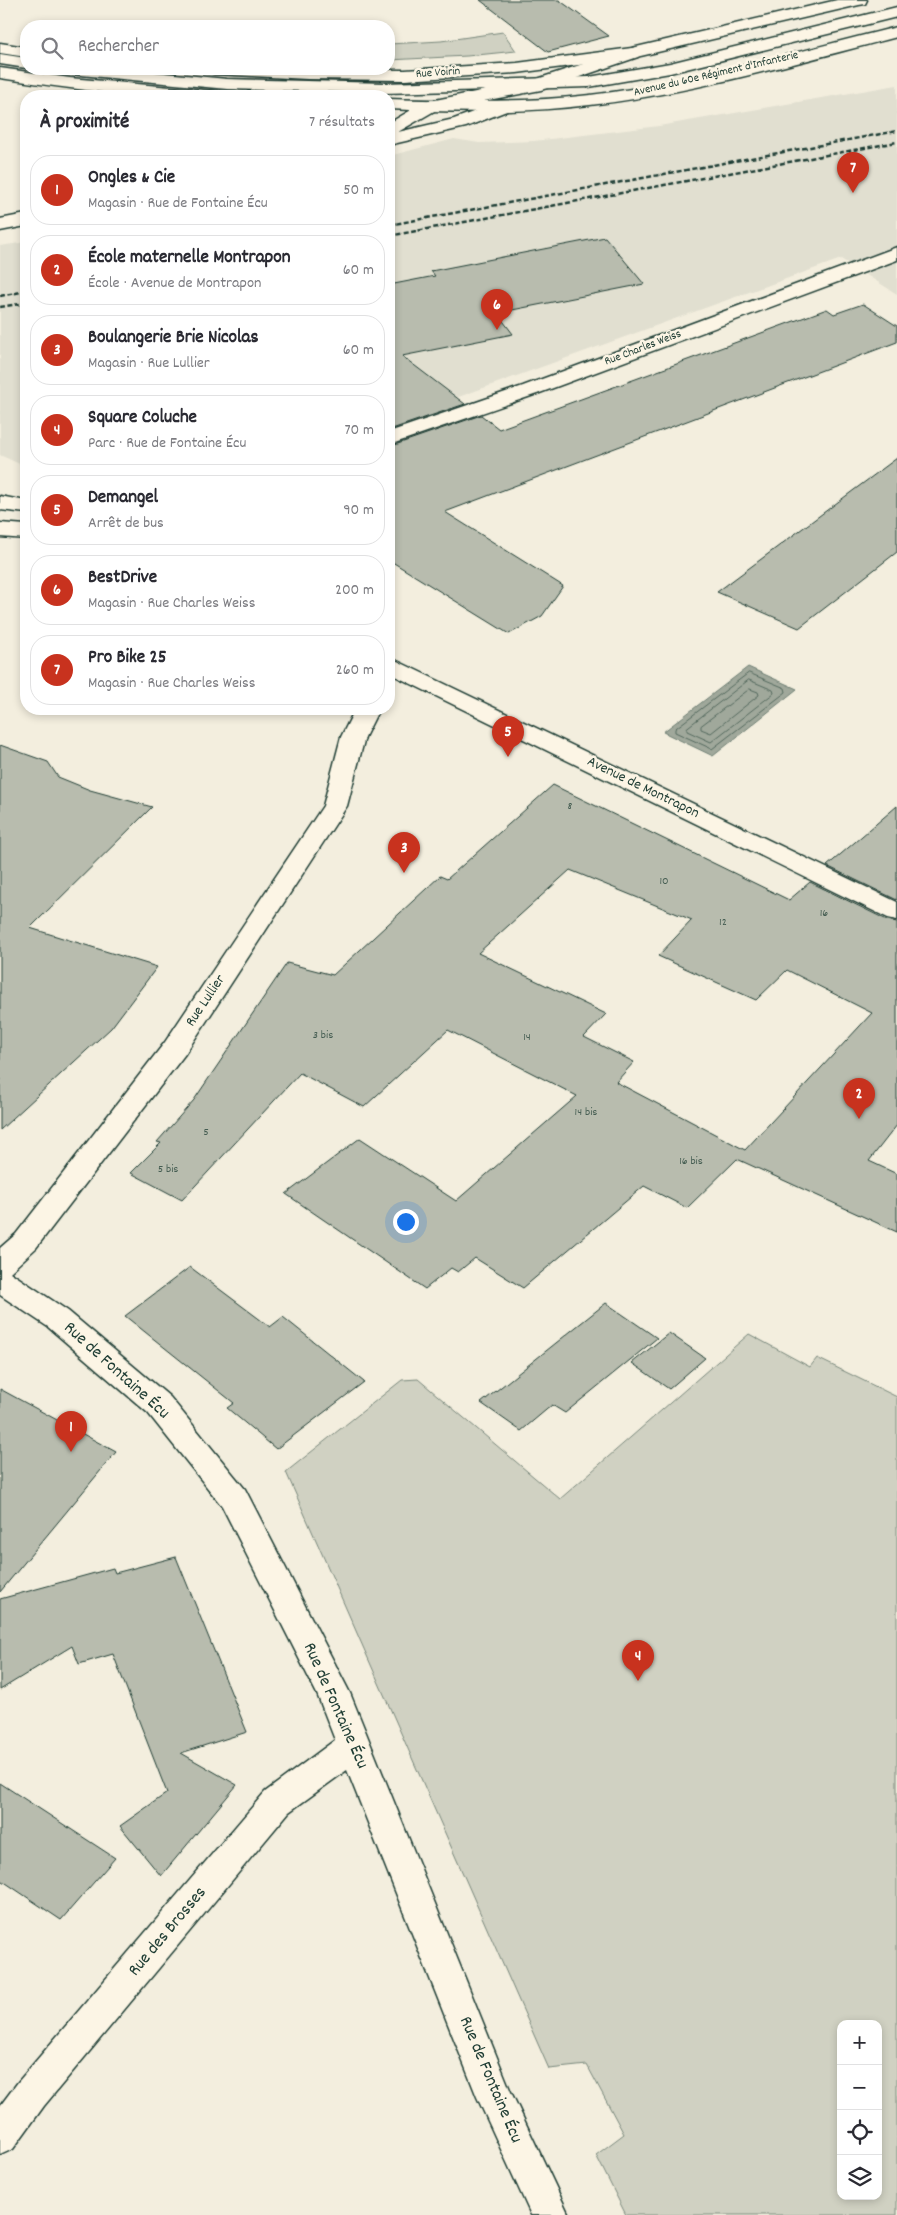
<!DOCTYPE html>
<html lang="fr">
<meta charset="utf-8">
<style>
:root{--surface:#fff;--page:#f7f7f7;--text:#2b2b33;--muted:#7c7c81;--line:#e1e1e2;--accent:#c8321e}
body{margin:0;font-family:Dekko,sans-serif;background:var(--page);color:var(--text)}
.controls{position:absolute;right:15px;bottom:15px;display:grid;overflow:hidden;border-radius:10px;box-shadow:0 2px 8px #0003}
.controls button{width:45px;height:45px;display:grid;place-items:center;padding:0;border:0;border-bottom:1px solid var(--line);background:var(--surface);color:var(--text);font:25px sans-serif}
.you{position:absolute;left:405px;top:1221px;width:18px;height:18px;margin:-12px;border:4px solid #fff;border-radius:50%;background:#1a73e8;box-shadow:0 0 0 8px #1a73e833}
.badge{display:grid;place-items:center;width:32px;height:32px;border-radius:50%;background:var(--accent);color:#fff;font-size:16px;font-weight:700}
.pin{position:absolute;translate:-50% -41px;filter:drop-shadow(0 1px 2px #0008)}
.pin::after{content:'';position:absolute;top:26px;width:18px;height:15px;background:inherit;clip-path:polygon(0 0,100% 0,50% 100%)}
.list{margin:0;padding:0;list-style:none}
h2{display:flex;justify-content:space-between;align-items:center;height:65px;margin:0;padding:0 20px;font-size:21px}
h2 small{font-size:16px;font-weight:400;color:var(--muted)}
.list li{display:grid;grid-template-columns:32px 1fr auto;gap:15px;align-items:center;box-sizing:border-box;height:70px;margin:0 10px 10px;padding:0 10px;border:1px solid var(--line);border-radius:20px}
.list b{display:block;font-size:19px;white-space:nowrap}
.list p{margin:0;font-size:16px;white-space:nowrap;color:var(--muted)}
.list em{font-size:16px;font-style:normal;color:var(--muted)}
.icon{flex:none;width:28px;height:28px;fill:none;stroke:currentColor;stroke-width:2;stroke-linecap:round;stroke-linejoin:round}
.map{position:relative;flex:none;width:897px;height:2215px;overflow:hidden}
.search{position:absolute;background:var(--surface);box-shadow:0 2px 8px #0003;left:20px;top:20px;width:375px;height:55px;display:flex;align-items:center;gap:12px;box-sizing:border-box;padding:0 18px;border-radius:20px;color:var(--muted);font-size:19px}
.panel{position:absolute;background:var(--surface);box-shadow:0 2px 8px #0003;left:20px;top:90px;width:375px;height:625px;border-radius:20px}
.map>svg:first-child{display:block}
.built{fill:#e1dfd0}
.green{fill:#d0d1c2;stroke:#78877b;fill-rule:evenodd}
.water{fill:#a0a89b;stroke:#6c7d72}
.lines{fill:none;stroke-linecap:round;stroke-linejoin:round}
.shore{stroke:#53685d;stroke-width:1}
.building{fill:#b8bcae;stroke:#1f3d34;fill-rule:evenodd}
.lane-casing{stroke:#1f3d34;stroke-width:3}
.street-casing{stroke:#1f3d34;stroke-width:3}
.secondary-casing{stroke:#1f3d34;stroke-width:3}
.lane{fill:#fcf5e5;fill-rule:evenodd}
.street{fill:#fcf5e5;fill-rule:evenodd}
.secondary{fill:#fcf5e5;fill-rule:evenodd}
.rail{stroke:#1f3d34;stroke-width:2.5;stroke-dasharray:5 2.5;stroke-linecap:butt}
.labels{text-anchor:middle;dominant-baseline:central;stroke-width:5;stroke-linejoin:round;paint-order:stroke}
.far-street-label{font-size:12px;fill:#1f3d34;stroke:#fcf5e5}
.number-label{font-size:12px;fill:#455d52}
.street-label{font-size:15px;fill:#1f3d34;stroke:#fcf5e5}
.near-street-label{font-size:18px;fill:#1f3d34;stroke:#fcf5e5}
</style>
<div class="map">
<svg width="897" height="2215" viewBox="0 0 897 2215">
<rect width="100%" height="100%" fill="#f3eede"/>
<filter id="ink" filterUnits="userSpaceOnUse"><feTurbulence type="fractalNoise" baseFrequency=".02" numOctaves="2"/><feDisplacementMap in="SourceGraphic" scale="10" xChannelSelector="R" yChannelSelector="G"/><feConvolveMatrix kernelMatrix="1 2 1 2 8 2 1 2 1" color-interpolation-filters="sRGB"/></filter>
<g filter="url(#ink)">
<!-- built -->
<path class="built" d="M897 85V294L841 259 389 422V156L454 139 479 143 534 141 659 126Z
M26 242V467L0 455V246Z"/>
<!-- green -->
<path class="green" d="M503 32 516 51 467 56 389 60V44L441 41Z
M749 1334 810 1367 817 1358 897 1397V2215H626L596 2155 624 2134 587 2065 549 2069 286 1472 402 1380 418 1379 560 1499ZM841 2024H878V2196H841Z"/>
<!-- water -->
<path class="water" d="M748 667 797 689 713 756 663 732Z"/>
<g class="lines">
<!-- shore -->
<path class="shore" d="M749 673 785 688 786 692 712 749 675 732V729Z
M749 680 773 690 774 693 711 742 687 731V728Z
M750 689 758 692 759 695 711 733 701 729V726Z"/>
</g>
<!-- building -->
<path class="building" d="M480 0H559L609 36 548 52Z
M605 237 644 284 497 313 513 334 402 356 465 404 389 430V285L435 276 431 271Z
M863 304 897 326V342L445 512 563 586 542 616 509 634 389 560V447L481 415 499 429 827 309 834 314Z
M897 458V552L799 628 717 592Z
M0 745 48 762 58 777 90 790 152 807 30 928 157 967 111 1028 0 1130Z
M553 785 789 900 810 882 887 920 897 922V1125L869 1161 897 1174V1232L737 1159 687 1208 644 1186 523 1288 475 1258 458 1272 451 1268 425 1289 286 1194 360 1138 456 1201 577 1096 448 1030 364 1107 300 1073 182 1200 131 1173 161 1143 157 1142 194 1100 287 963 333 975 440 876 447 879ZM570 870 692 920 658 956 756 1000 787 970 872 1013 745 1150 616 1082 634 1062 584 1037 606 1014 478 953Z
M897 806V900L827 866Z
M190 1267 270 1327 283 1317 364 1382 276 1449 227 1408 234 1403 125 1316Z
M606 1303 657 1338 565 1413 552 1405 521 1431 481 1403Z
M669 1333 705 1358 669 1389 632 1363Z
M0 1389 116 1452 0 1592Z
M176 1557 247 1732 181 1753 237 1785 161 1876 120 1826 167 1793 113 1654 79 1664 72 1646 0 1690V1599L113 1568 115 1573Z
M0 1783 115 1858 61 1920 0 1879Z"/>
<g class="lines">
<!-- lane casing -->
<g class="lane-casing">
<path id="lane" d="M897 7V17L670 73 589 87 385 93 227 89 70 74 64 73 61 69H123L227 79 385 83 589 77 670 63Z
M0 54 26 58V68L0 64Z"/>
</g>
<!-- street casing -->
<g class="street-casing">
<path id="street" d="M632 48 638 49 641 53 638 57 541 90 436 110 398 132 454 119 503 101 509 102 512 106 509 110 466 127 393 144 389 143V123L425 102 531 81Z
M26 214V226L0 231V219Z
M897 247V260L537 394 389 445V432L523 386Z
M355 709H379L365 737 347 806 185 1054 36 1248 10 1272 68 1311 170 1397 245 1489 350 1693 511 2092 569 2215H531L477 2097 347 1770 289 1812 44 2106 13 2149 0 2155V2106L18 2082 265 1792 335 1740 317 1694 222 1506 148 1413 48 1327 0 1295V1248L16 1234 165 1042 323 806 341 737Z"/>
</g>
<!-- secondary casing -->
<g class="secondary-casing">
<path id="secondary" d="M837 0H867L865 4 859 5 632 58 517 73 405 80 308 79 214 74 208 73 205 69 405 70 517 63 632 48Z
M897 27V37C795 63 694 93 590 105 523 113 456 113 389 109V99C456 101 523 103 590 95 694 82 795 52 897 27Z
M0 43 26 47V57L0 53Z
M0 68 70 78 215 91 221 92 224 96C150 101 73 89 0 78Z
M0 496 26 501V513L0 510Z
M0 523 26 525V539L0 537Z
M389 657 897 902V920L888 918 389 673Z"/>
</g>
<!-- lane -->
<use href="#lane" class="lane"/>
<!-- street -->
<use href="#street" class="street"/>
<!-- secondary -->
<use href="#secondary" class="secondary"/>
<!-- rail -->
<path class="rail" d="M389 225 897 131
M389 236 897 142
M0 296 26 291
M0 307 26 303"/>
</g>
</g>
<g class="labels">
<!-- far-street labels -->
<g class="far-street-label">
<text transform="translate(438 73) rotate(-4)">Rue Voirin</text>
<text transform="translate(716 74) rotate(-13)">Avenue du 60e Régiment d'Infanterie</text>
<text transform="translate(643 348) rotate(-21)">Rue Charles Weiss</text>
</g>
<!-- number labels -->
<g class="number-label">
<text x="570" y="806">8</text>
<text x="664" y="881">10</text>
<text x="824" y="913">16</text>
<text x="723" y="922">12</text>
<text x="323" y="1035">3 bis</text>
<text x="527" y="1037">14</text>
<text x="586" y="1112">14 bis</text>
<text x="206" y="1132">5</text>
<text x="691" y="1161">16 bis</text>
<text x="168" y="1169">5 bis</text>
</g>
<!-- street labels -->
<g class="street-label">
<text transform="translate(643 788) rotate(26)">Avenue de Montrapon</text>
<text transform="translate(206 1001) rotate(-56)">Rue Lullier</text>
</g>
<!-- near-street labels -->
<g class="near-street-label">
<text transform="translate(116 1371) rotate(42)">Rue de Fontaine Écu</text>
<text transform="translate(335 1706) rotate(66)">Rue de Fontaine Écu</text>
<text transform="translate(168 1932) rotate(-50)">Rue des Brosses</text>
<text transform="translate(490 2080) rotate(67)">Rue de Fontaine Écu</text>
</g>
</g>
</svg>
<div class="controls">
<button>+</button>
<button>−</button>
<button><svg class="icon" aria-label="locate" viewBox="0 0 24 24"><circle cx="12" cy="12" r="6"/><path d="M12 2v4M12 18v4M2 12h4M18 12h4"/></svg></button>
<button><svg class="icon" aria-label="layers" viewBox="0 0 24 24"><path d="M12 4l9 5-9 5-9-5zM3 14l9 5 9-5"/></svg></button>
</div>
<div class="you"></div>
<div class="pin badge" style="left:71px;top:1452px">1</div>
<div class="pin badge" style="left:859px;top:1119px">2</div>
<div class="pin badge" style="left:404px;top:873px">3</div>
<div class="pin badge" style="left:638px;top:1681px">4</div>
<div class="pin badge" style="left:508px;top:757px">5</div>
<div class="pin badge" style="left:497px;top:330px">6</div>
<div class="pin badge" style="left:853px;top:193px">7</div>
<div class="search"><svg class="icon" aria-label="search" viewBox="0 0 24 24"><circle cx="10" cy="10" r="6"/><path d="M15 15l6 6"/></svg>Rechercher</div>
<section class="panel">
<h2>À proximité<small>7 résultats</small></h2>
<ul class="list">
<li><span class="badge">1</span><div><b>Ongles &amp; Cie</b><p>Magasin · Rue de Fontaine Écu</p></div><em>50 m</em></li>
<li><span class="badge">2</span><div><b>École maternelle Montrapon</b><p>École · Avenue de Montrapon</p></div><em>60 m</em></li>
<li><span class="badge">3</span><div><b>Boulangerie Brie Nicolas</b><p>Magasin · Rue Lullier</p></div><em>60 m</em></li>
<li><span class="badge">4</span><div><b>Square Coluche</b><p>Parc · Rue de Fontaine Écu</p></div><em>70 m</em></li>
<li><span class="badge">5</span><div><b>Demangel</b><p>Arrêt de bus</p></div><em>90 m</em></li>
<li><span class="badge">6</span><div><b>BestDrive</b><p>Magasin · Rue Charles Weiss</p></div><em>200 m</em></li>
<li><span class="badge">7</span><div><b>Pro Bike 25</b><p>Magasin · Rue Charles Weiss</p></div><em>260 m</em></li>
</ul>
</section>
</div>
